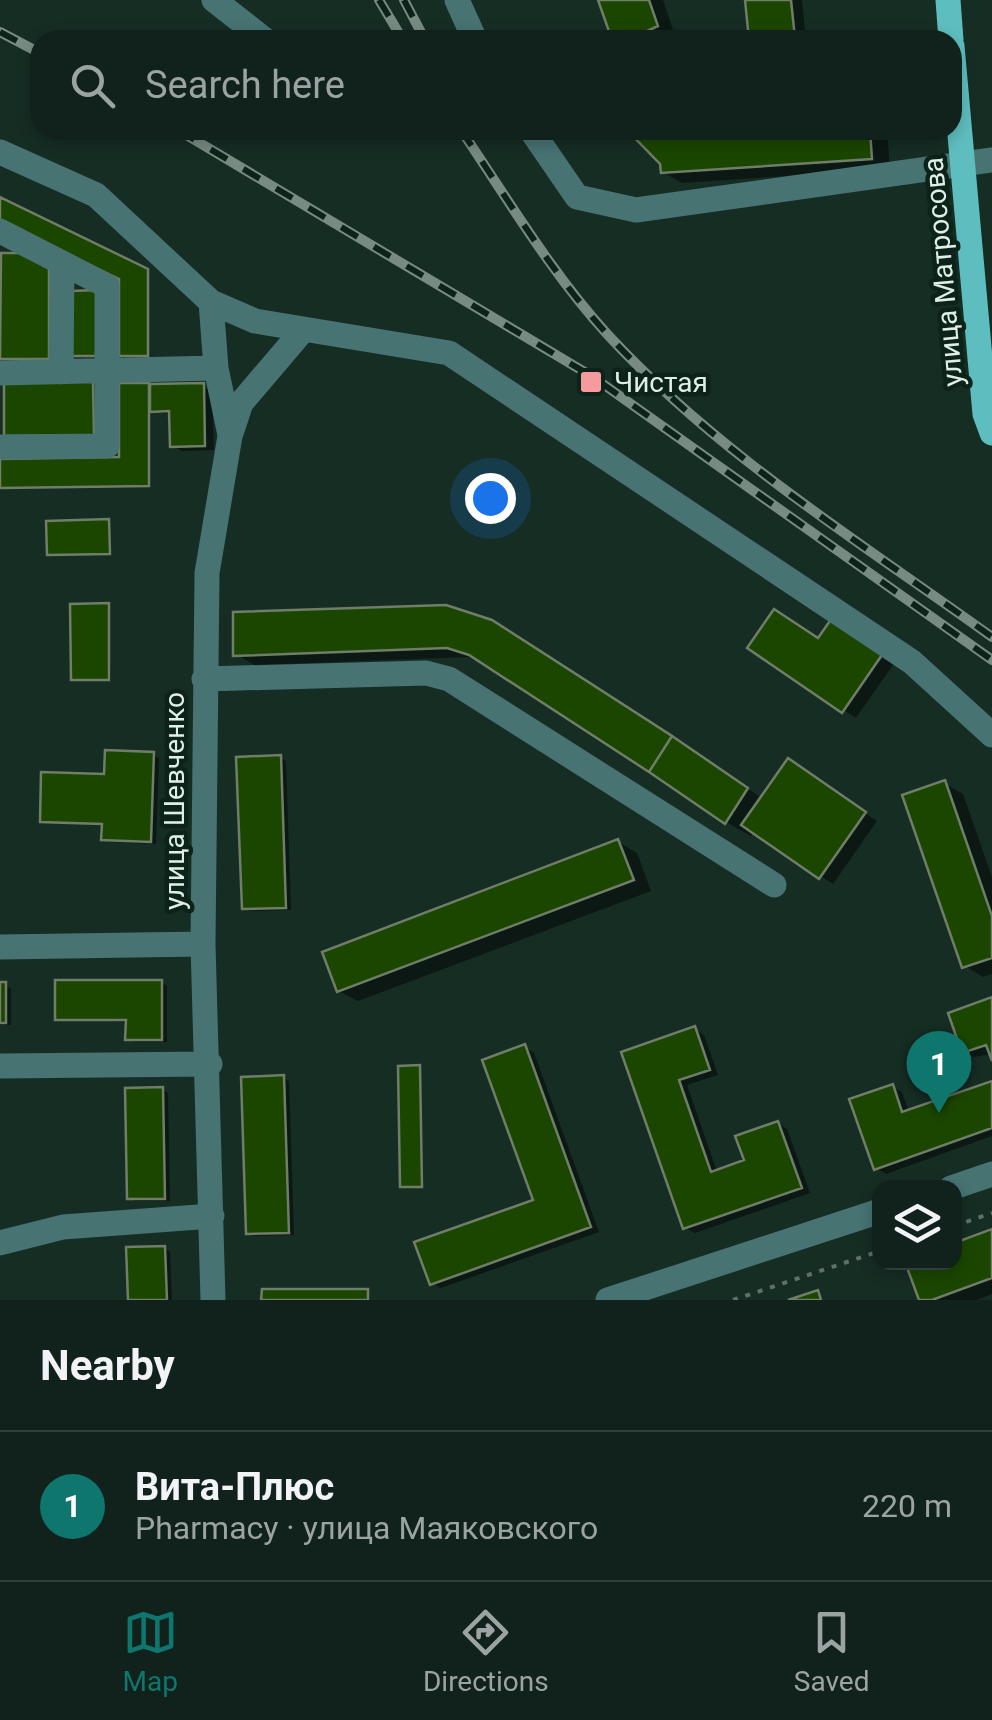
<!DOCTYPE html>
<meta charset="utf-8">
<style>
:root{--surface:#10221b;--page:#1e2f28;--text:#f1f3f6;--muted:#9ca4a3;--line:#303f3a;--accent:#0f766e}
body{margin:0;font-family:Roboto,sans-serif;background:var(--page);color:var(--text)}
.controls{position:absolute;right:30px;bottom:30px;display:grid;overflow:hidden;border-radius:20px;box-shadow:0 5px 15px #0003}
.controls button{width:90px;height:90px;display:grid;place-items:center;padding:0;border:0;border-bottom:2px solid var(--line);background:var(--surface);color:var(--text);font:50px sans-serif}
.you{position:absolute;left:490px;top:498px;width:35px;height:35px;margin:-25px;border:8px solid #fff;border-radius:50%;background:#1a73e8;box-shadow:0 0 0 15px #1a73e833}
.badge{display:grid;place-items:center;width:65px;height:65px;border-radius:50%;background:var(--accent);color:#fff;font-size:32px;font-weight:700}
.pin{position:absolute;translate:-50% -82px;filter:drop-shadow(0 2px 5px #0008)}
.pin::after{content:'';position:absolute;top:52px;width:35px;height:30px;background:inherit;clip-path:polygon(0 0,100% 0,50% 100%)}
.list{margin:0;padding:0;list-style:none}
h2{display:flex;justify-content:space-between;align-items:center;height:130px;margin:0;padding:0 40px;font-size:42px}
h2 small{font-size:32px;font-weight:400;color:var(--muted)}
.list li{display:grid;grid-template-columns:65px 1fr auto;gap:30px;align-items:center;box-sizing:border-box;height:150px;padding:0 40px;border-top:2px solid var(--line)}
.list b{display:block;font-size:38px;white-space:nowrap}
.list p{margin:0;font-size:32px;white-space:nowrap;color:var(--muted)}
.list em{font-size:32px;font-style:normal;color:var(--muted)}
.icon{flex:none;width:55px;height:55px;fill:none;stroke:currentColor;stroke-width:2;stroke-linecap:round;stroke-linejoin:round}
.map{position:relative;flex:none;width:992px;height:1300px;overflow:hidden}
.search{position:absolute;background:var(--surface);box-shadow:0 5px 15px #0003;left:30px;right:30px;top:30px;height:110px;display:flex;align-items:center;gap:25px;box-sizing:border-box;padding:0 35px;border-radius:30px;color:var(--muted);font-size:38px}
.sheet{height:280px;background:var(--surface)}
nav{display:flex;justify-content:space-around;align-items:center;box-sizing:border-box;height:140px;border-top:2px solid var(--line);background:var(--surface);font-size:28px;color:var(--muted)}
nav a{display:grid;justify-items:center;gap:5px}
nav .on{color:var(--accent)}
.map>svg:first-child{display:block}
.shadow{fill:#0007}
.building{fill:#1b4600;stroke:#6f7d69;stroke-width:2.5}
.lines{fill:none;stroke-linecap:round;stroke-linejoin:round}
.path{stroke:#5f726a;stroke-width:4;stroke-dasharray:5 8;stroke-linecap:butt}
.minor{stroke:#477373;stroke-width:25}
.major{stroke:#5ebebf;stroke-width:25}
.rail-casing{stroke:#788b83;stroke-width:10}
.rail{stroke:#0c231a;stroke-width:6;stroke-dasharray:19;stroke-linecap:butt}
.poi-dot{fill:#f59b9d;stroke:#0c231a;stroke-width:4}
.labels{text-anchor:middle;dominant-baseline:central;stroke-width:9;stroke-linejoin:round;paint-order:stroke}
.street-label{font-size:28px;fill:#e0eee7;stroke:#0c231a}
.poi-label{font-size:28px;fill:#e0eee7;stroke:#0c231a;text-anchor:start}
</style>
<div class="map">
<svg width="992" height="1300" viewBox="0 0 992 1300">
<rect width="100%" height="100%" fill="#162d24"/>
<!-- shadow -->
<path class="shadow" d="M601 0H663L675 36 614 40Z
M748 0H802L806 40H751Z
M597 130H629L609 137Z
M631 130H887L890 169 682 183 663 172V163Z
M0 200 149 272V355L123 356 122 278Z
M148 385 203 386 212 391 214 450 182 451 172 445V415L150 409V486L0 487V461L121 460Z
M108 606 111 680H75L73 679Z
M445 607 697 754 763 799 801 769 877 821 833 884 754 831 751 836 726 822 485 663 468 657 254 665 236 654Z
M833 621 895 662 856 718 750 648 819 640Z
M153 755 159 758 156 844 110 842 104 839 105 826 42 820 106 776Z
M280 758 286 761 291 910 250 911 244 908Z
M944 783 963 794 992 877V974L983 977 965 966Z
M618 842 637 853 651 891 358 1001 339 991Z
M162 983 167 986V1042H134L128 1039V1022L57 1018Z
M0 985 11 988V1025H0Z
M992 1000V1054L974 1057 964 1052Z
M695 1029 704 1035 718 1075 687 1085 717 1172 747 1162 778 1123 787 1129 810 1193 695 1233 685 1228 624 1054Z
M525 1047 534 1053 599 1232 441 1288 432 1283 536 1201Z
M419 1068 423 1187H405L403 1186Z
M283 1078 289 1081 294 1235 254 1236 248 1233Z
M992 1083V1136L886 1174 876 1168 892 1087 902 1092 909 1113Z
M162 1089 168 1093 170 1201H135L129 1198Z
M992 1232V1294L977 1300H922L954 1262Z
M165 1248 170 1252 172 1300H130Z"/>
<!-- building -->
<path class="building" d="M598 0H649L658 26 628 40H612Z
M745 0H791L795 38 749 40Z
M627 130H870L872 159 661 173 660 164Z
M0 197 148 269V356H119V279L0 222Z
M1 253H26L49 265V359H0Z
M98 290 99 356H71L70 291Z
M93 380 94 435 4 436V382Z
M119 383H149V486L0 488V459L119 457Z
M204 383 205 446 170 447 169 411 150 412V384Z
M109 519 110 554 47 555 46 521Z
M109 603V680H71L70 604Z
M446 605 492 620 672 736 649 772 469 655 447 648 233 656V612Z
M774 609 818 638 832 618 884 652 842 713 747 648Z
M672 736 748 788 725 824 649 772Z
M105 750 154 752 151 842 101 840 102 824 40 822 41 772 104 774Z
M281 755 286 908 242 909 236 757Z
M788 758 866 812 819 879 741 825Z
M945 780 992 916V958L962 968 902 795Z
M618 839 634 880 337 992 322 952Z
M55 980H162V1040H125L126 1020H55Z
M0 982H6V1023H0Z
M992 997V1061L986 1045 962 1053 948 1013Z
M695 1026 710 1070 679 1080 711 1172 744 1160 735 1136 778 1121 802 1188 683 1229 621 1052Z
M525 1044 591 1227 430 1285 414 1242 533 1200 482 1060Z
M420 1065 422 1187H400L398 1066Z
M284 1075 289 1233 246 1234 241 1077Z
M992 1081V1128L874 1170 849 1099 893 1084 902 1112Z
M163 1087 165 1199H127L125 1088Z
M992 1229V1278L932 1300H919L905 1262H954V1243Z
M165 1246 167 1300H128L126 1247Z
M262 1289H368V1300H261Z
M818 1290 821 1300H788Z"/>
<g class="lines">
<!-- path -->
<path class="path" d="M954 1226 992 1213
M733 1300 880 1251"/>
<!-- minor -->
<path class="minor" d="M214 0 265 40
M457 0 475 40
M531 130 577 197 636 210 992 160
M0 152 96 195 211 302 255 321 449 353 912 662 992 735
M0 231 107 286V446L0 447
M211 302 216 368 230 435
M61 372 62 263
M0 373 216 368
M204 679 426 673 449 679 774 885
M0 947 203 944
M0 1066 210 1064
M951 1188 992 1174
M0 1243 63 1227 212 1216
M213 1300 203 944 207 573 230 436 241 403 304 329
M608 1300 880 1211"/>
<!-- major -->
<path class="major" d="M948 0 951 40
M952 46 985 414 992 433"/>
<!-- rail casing -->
<g class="rail-casing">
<path id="rail" d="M379 0 403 40
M404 0 425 40
M0 32 40 53
M178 130 593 377 992 660
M461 130C507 198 552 274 608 335 719 455 860 542 992 637"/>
</g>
<!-- rail -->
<use href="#rail" class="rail"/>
</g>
<!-- markers -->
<rect class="poi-dot" x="579" y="370" width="24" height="24" rx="5"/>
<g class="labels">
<!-- street labels -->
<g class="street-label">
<text transform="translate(943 272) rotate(-95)">улица Матросова</text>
<text transform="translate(174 801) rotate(-90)">улица Шевченко</text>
</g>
<!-- poi labels -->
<g class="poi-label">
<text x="614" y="382">Чистая</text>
</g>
</g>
</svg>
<div class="controls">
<button><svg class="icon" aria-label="layers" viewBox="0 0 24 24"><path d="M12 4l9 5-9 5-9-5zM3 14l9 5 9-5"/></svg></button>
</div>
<div class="you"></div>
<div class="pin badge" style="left:939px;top:1113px">1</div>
<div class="search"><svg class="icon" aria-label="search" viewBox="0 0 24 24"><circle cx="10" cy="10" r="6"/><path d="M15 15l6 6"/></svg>Search here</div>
</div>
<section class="sheet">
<h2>Nearby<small></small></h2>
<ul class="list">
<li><span class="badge">1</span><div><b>Вита-Плюс</b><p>Pharmacy · улица Маяковского</p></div><em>220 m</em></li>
</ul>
</section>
<nav>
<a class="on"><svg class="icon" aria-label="map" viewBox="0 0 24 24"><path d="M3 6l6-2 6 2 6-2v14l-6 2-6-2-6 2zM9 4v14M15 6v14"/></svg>Map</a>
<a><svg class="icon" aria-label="directions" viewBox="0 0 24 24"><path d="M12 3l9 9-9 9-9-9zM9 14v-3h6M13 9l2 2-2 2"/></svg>Directions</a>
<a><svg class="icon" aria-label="saved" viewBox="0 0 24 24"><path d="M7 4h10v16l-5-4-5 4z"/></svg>Saved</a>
</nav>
